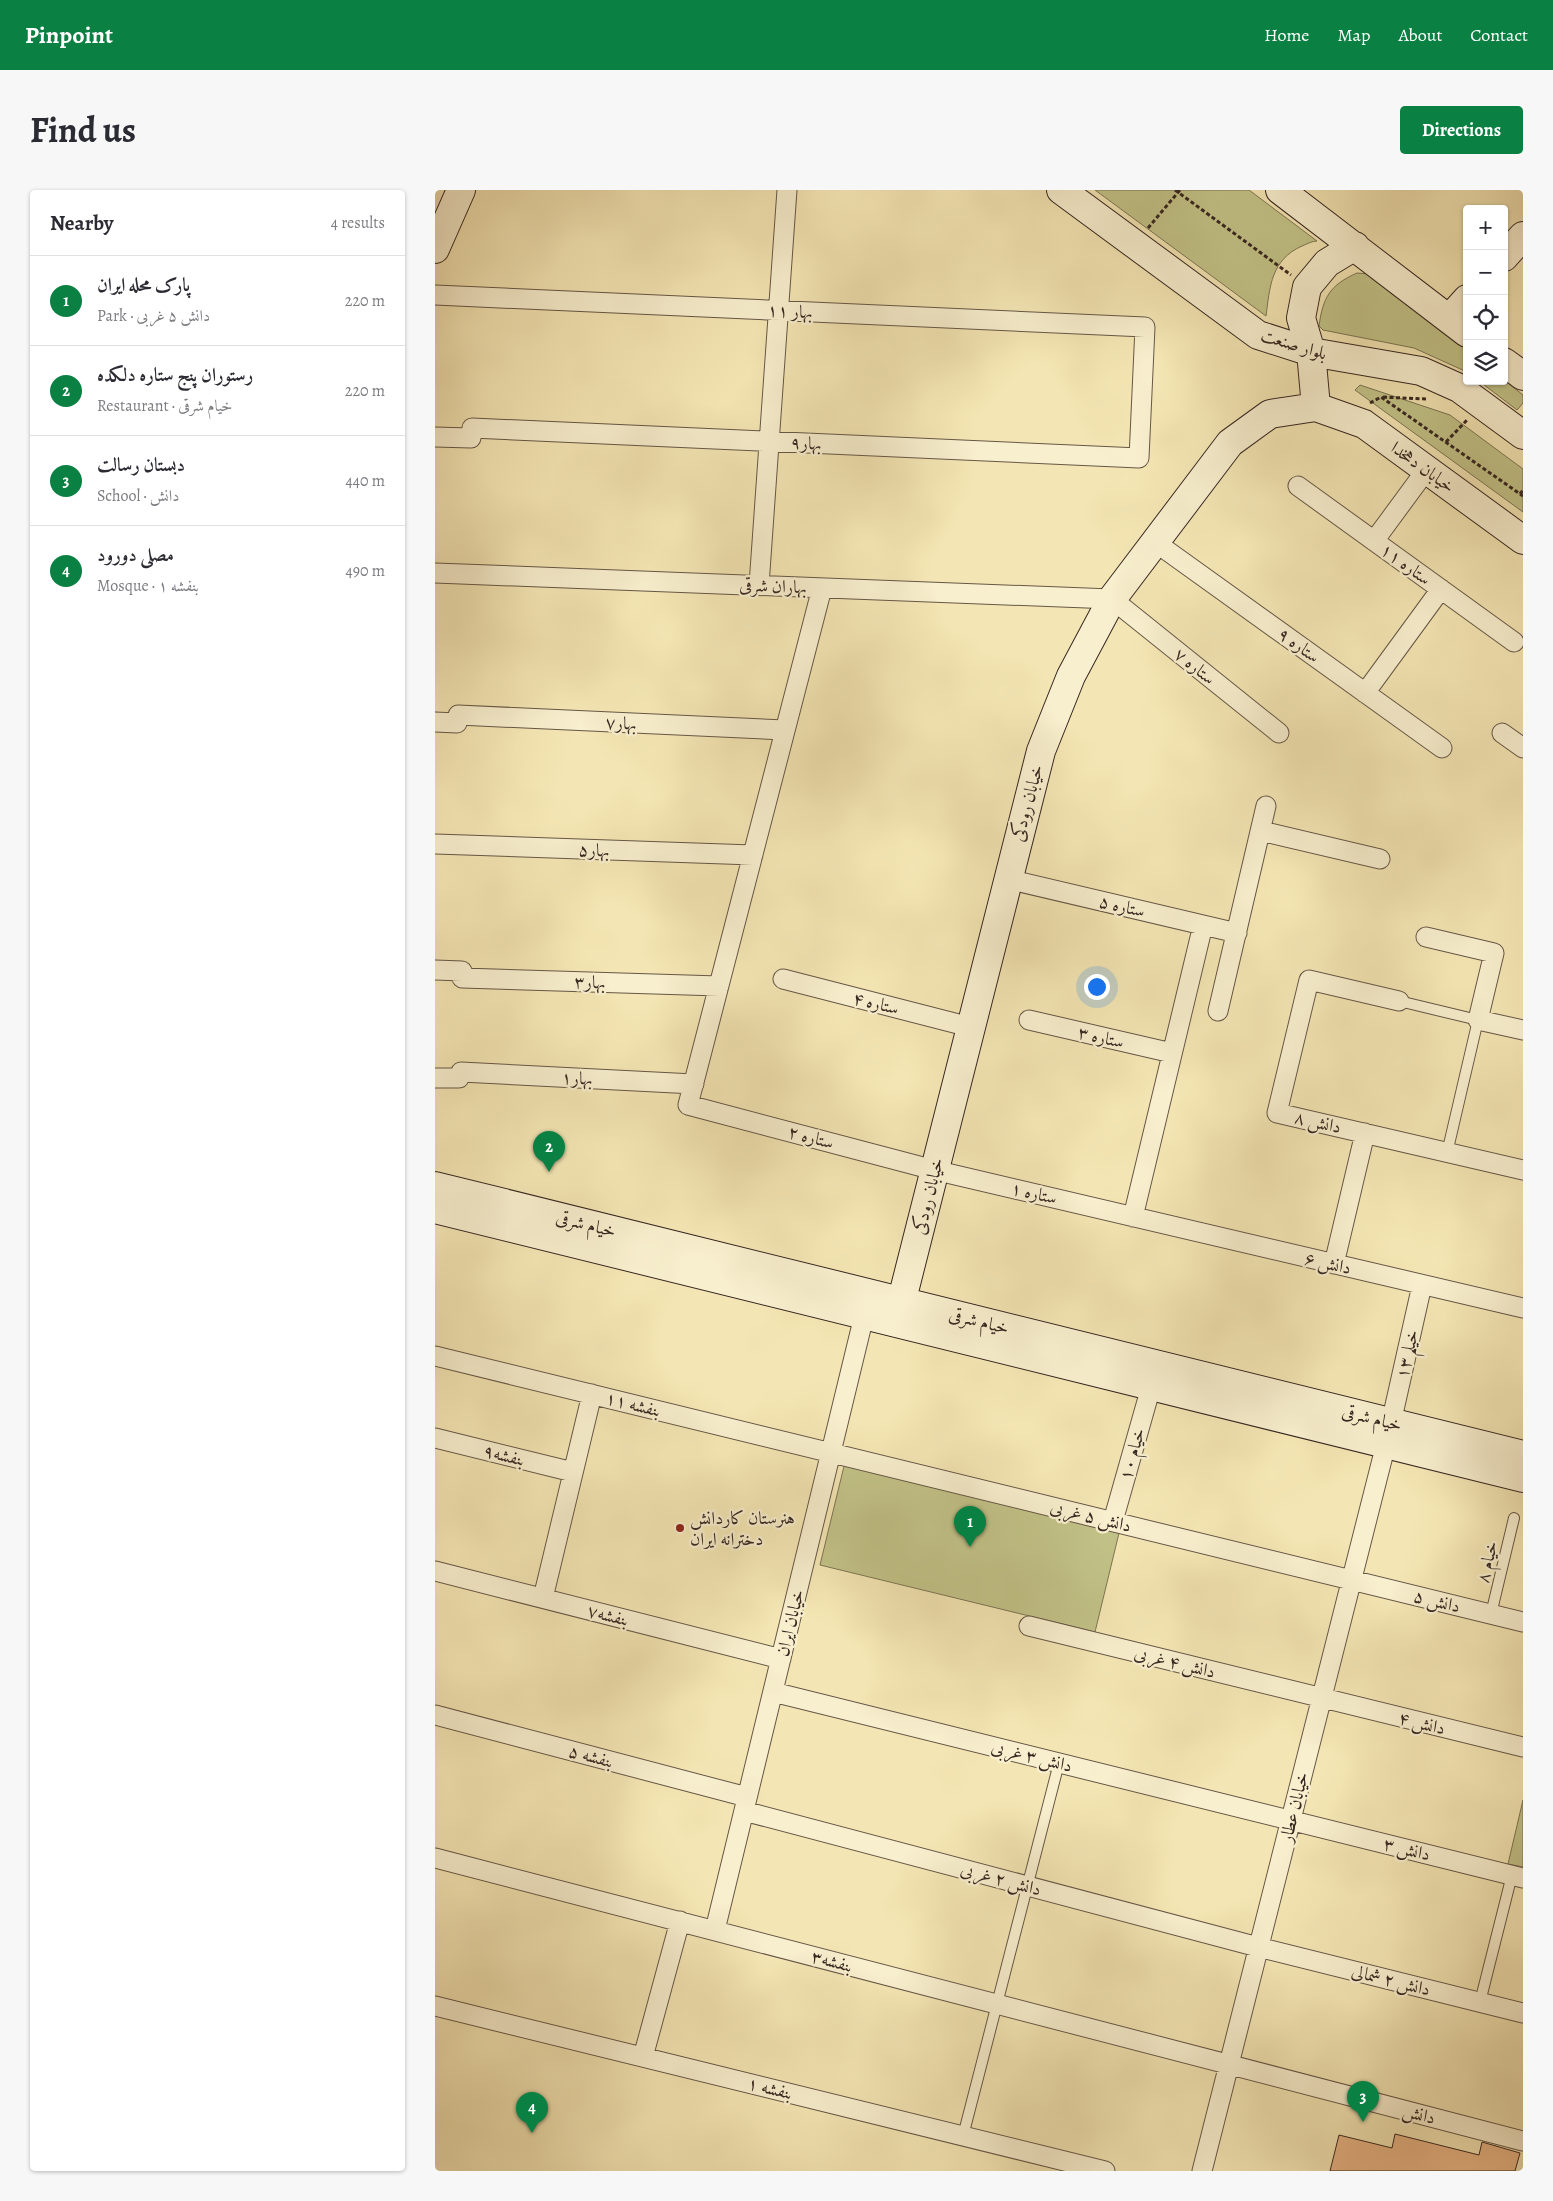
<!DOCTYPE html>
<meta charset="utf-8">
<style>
:root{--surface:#fff;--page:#f7f7f7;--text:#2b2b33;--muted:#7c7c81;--line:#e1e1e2;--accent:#0b8043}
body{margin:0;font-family:Alegreya,Amiri,serif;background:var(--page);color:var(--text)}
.controls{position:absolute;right:15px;top:15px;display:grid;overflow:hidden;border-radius:5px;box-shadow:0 1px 4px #0004}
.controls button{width:45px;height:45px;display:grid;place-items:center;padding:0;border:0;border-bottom:1px solid var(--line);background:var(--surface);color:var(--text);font:25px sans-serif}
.you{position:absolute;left:661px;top:796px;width:18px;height:18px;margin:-12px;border:4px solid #fff;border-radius:50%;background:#1a73e8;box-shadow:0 0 0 8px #1a73e833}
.badge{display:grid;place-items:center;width:32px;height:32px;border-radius:50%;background:var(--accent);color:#fff;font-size:16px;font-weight:700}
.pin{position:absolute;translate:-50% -41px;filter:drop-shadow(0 1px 2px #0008)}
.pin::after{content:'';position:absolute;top:26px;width:18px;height:15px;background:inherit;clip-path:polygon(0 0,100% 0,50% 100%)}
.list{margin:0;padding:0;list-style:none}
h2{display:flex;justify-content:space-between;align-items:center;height:65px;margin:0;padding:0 20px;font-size:21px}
h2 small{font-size:16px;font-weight:400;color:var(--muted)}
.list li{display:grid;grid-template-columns:32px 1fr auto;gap:15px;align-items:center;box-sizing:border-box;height:90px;padding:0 20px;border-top:1px solid var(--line)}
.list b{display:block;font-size:19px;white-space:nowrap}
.list p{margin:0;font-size:16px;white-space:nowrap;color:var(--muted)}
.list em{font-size:16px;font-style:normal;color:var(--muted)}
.icon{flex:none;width:28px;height:28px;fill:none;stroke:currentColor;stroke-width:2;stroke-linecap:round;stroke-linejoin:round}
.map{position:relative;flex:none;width:1088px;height:1981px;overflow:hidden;border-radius:5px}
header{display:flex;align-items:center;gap:30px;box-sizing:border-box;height:70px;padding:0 25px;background:var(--accent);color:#fff}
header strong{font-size:24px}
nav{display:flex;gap:28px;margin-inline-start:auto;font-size:18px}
.intro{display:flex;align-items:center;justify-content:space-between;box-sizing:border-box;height:120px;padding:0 30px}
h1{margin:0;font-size:35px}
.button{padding:12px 22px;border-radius:5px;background:var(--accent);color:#fff;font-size:18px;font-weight:700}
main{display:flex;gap:30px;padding:0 30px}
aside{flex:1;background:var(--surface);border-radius:5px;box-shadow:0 1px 4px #0004}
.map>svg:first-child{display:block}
.green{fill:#c2c388;stroke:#7c7554}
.building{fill:#e7b484;stroke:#372721}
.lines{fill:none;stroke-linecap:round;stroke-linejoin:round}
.lane-casing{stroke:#665746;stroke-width:12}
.street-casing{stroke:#665746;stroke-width:21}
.secondary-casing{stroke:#372721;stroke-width:30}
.path{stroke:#372721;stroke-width:3;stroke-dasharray:4 2.5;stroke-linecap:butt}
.lane{stroke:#f8efce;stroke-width:10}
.street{stroke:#f8efce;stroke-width:19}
.secondary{stroke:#f8efce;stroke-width:28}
.poi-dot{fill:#8f2418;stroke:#f8efce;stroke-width:2}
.labels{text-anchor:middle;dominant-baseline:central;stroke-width:4.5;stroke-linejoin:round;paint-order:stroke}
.street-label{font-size:18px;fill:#372721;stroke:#f8efce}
.poi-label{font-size:18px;fill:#372721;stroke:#f8efce;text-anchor:start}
</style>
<header>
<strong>Pinpoint</strong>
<nav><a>Home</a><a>Map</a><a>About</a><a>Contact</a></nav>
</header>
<div class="intro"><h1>Find us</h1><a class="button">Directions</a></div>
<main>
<aside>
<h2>Nearby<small>4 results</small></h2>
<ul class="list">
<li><span class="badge">1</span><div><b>پارک محله ایران</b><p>Park · دانش ۵ غربی</p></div><em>220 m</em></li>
<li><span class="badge">2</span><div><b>رستوران پنج ستاره دلکده</b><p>Restaurant · خیام شرقی</p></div><em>220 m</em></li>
<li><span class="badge">3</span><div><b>دبستان رسالت</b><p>School · دانش</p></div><em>440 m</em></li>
<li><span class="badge">4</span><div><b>مصلی دورود</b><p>Mosque · بنفشه ۱</p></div><em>490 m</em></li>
</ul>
</aside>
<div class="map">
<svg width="1088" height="1981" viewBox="0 0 1088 1981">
<rect width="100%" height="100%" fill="#f4e6b4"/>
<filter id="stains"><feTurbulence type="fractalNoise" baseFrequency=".004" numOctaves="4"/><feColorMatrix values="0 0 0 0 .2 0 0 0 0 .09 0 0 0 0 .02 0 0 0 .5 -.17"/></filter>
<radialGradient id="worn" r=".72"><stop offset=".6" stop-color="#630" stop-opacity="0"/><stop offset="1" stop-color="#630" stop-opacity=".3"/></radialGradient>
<!-- green -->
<path class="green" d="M660 0H814L882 51C877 51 872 54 867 56 836 70 835 96 831 126Z
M922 83 935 84 1032 160V182L979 158 888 140 884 136C888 107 895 95 922 83Z
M1069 190 1088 205V213L1082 220 1044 191Z
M925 195 1015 225 1088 279V322L920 200Z
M410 1272 685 1339 660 1442 385 1375Z
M1088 1610V1677L1073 1674Z"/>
<!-- building -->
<path class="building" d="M960 1944 1044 1965 1047 1952 1085 1963 1080 1981H895L904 1945 957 1958Z"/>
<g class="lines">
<!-- lane casing -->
<g class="lane-casing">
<path id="lane" d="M964 811 1043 830 1012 963
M1056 1424 1079 1328
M1045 1812 1077 1685
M528 1946 624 1573"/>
</g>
<!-- street casing -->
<g class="street-casing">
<path id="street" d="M0 105 710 137 704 268 37 238 36 248 0 247
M863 296 1079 452
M939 351 992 279
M720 352 1007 558
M0 383 677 409 844 543
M324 395 352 0
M387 398 253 915 499 980 1088 1118
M930 503 1006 399
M0 532 22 533 23 525 350 540
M1067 543 1088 558
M826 641 945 669
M0 654 318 665
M572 689 802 743
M991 747 1059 763 1043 830 1088 840
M0 780 27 781V788L284 796
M348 789 535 837
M964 811 874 790 842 923 1088 980
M783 821 831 616
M594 830 737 863
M0 888H24L26 882 259 894
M698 1027 768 735
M899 1074 930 943
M0 1166 1088 1432
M956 1233 987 1095
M0 1248 138 1282
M678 1331 716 1197
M0 1381 346 1469
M108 1408 157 1204
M594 1436 1088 1557
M338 1502 1088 1688
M0 1525 312 1607
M309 1621 823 1757 1088 1823
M0 1668 1088 1951
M280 1740 429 1126
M0 1816 670 1981
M208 1867 245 1731
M767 1981 951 1254"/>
</g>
<!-- secondary casing -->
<g class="secondary-casing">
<path id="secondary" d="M626 0 823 145 876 162 986 181 1024 198 1088 245
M845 0 1032 143
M0 59 26 0
M1069 67 1088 46
M1014 129 1032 109
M1069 172 1088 186
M881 217 876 162 866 128 872 97 892 73 920 56
M0 996 1088 1265
M0 1019 1088 1288
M461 1133 606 561 636 486 677 409 795 253 835 224 881 217 929 234 1088 350"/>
</g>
<!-- path -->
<path class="path" d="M740 0 856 85
M713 38 745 0
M991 209 946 207 1088 306
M935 213 946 207
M1011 252 1032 230
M1085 304 1088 300"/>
<!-- lane -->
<use href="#lane" class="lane"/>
<!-- street -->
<use href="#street" class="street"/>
<!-- secondary -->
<use href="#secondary" class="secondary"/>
</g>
<!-- markers -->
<circle class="poi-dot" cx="245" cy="1338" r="5"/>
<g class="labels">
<!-- street labels -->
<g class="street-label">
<text transform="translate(355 121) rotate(3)">بهار ۱۱</text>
<text transform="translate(859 154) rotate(17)">بلوار صنعت</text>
<text transform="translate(371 253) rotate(3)">بهار۹</text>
<text transform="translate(988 277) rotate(36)">خیابان دهخدا</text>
<text transform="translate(971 374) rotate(36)">ستاره ۱۱</text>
<text transform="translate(338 396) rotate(2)">بهاران شرقی</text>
<text transform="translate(864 455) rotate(36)">ستاره ۹</text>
<text transform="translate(760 476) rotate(39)">ستاره ۷</text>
<text transform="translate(186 533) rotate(3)">بهار۷</text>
<text transform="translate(592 613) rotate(-75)">خیابان رودکی</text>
<text transform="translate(159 660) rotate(2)">بهار۵</text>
<text transform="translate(687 716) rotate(13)">ستاره ۵</text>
<text transform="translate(155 792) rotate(2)">بهار۳</text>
<text transform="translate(441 813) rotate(14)">ستاره ۴</text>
<text transform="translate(666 847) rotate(13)">ستاره ۳</text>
<text transform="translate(142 888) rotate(3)">بهار۱</text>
<text transform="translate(883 932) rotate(13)">دانش ۸</text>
<text transform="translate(376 947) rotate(15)">ستاره ۲</text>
<text transform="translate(599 1003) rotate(13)">ستاره ۱</text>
<text transform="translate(493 1006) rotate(-76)">خیابان رودکی</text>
<text transform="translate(151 1034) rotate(14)">خیام شرقی</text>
<text transform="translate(893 1073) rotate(13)">دانش ۶</text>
<text transform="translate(544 1131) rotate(14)">خیام شرقی</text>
<text transform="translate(972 1164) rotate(-77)">خیلم ۱۳</text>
<text transform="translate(198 1214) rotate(14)">بنفشه ۱۱</text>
<text transform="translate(937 1228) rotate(14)">خیام شرقی</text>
<text transform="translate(697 1264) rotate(-74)">خیام ۱۰</text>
<text transform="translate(69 1265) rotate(14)">بنفشه۹</text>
<text transform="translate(656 1326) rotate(14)">دانش ۵ غربی</text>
<text transform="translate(1052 1372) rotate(-77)">خیام ۸</text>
<text transform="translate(1002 1411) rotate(14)">دانش ۵</text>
<text transform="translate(173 1425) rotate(14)">بنفشه۷</text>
<text transform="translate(355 1433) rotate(-76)">خیابان ایران</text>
<text transform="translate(740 1472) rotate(14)">دانش ۴ غربی</text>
<text transform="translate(987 1533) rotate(14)">دانش ۴</text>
<text transform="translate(156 1566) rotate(15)">بنفشه ۵</text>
<text transform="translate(597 1566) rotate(14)">دانش ۳ غربی</text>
<text transform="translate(859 1617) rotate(-76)">خیابان عطار</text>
<text transform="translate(972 1659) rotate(14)">دانش ۳</text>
<text transform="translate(566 1689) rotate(15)">دانش ۲ غربی</text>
<text transform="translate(397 1771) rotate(15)">بنفشه۳</text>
<text transform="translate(956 1790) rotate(14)">دانش ۲ شمالی</text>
<text transform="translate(335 1898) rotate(14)">بنفشه ۱</text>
<text transform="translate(984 1924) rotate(15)">دانش</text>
</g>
<!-- poi labels -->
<g class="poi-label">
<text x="255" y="1328">هنرستان کاردانش<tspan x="255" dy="21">دخترانه ایران</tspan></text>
</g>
</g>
<rect width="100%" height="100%" filter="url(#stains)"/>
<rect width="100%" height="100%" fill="url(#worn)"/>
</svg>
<div class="controls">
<button>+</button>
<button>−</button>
<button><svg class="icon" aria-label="locate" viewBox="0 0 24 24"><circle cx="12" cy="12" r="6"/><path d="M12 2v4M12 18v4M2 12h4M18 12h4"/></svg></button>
<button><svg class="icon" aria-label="layers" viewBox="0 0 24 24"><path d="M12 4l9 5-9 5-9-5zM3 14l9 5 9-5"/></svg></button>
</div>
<div class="you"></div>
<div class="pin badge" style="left:535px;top:1357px">1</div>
<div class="pin badge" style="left:114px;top:982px">2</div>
<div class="pin badge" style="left:928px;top:1932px">3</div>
<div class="pin badge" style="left:97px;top:1943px">4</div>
</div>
</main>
